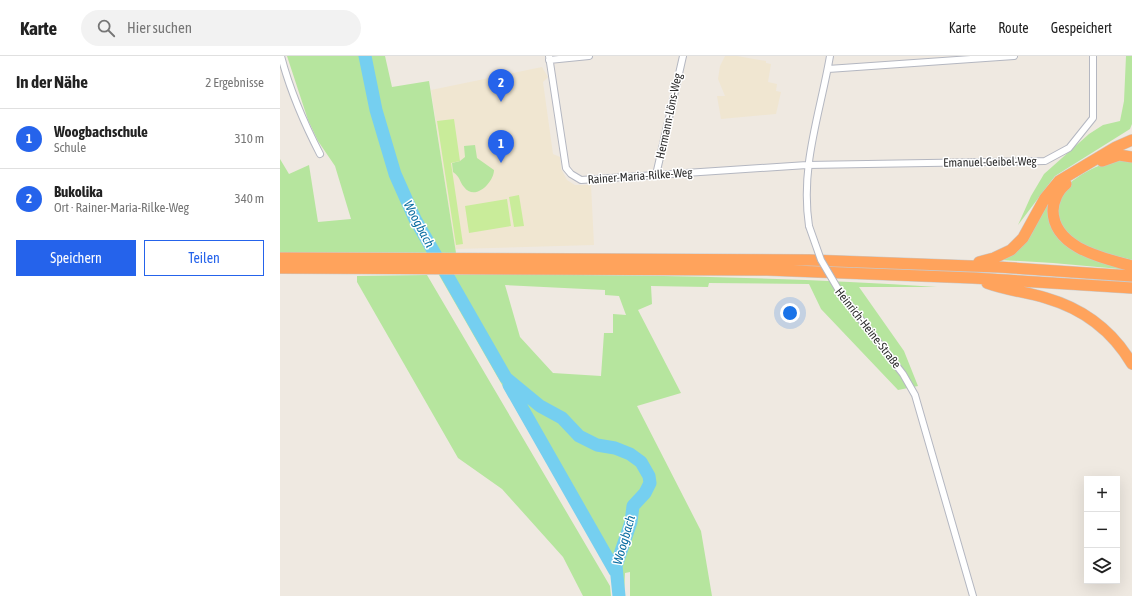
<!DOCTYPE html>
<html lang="de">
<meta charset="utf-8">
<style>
:root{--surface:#fff;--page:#f2f2f2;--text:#222;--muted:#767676;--line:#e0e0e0;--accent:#2563eb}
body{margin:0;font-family:"Asap Condensed",sans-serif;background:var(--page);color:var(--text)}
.controls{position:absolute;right:12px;bottom:12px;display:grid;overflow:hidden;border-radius:0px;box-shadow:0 4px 16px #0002}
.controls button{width:36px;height:36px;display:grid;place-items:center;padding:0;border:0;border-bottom:1px solid var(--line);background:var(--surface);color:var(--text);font:20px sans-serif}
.you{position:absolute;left:510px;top:257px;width:14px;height:14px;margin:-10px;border:3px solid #fff;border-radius:50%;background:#1a73e8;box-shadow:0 0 0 6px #1a73e833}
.badge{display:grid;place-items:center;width:26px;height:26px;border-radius:50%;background:var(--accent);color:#fff;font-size:13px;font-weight:700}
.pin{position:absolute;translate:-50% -33px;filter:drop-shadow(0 1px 2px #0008)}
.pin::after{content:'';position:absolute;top:21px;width:14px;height:12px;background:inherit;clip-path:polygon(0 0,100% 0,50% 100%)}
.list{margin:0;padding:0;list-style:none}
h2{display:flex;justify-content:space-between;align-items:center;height:52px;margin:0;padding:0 16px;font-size:17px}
h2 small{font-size:13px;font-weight:400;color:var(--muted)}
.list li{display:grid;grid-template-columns:26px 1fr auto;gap:12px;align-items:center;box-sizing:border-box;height:60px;padding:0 16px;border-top:1px solid var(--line)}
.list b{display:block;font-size:15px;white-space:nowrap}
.list p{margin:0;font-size:13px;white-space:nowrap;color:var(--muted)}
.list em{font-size:13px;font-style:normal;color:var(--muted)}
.actions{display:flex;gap:8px;padding:12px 16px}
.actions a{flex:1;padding:9px 0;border:1px solid var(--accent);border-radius:0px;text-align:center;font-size:14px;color:var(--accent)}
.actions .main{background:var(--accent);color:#fff}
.icon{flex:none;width:22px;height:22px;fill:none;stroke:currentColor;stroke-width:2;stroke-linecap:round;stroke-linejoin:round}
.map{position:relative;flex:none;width:852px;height:540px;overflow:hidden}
header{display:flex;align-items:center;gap:24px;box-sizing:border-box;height:56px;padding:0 20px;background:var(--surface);border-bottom:1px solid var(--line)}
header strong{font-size:19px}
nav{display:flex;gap:22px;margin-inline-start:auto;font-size:14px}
.search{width:280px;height:36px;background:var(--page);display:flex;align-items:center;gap:10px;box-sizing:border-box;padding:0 14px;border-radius:22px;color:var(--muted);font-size:15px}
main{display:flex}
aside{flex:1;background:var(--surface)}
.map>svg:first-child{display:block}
.education{fill:#f0e6d1}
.green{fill:#b6e59e;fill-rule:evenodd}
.pitch{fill:#c9ec9a}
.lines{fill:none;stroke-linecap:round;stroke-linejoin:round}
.stream{stroke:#75cff0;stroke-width:2}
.river{stroke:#75cff0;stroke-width:13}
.street-casing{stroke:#b4b7c1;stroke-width:8}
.highway-casing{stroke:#c9c9c9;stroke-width:12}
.street{stroke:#fff;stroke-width:6}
.highway{stroke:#ffa35c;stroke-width:11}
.street-bridge-casing{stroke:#b4b7c1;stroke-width:8;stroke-linecap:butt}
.street-bridge{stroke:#fff;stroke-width:6}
.labels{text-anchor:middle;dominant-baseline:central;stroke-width:3;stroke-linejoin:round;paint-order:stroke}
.street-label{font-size:12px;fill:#2e2e2e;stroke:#fff}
.water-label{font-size:13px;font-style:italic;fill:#0d6fa3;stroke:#fff}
</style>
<header>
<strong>Karte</strong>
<div class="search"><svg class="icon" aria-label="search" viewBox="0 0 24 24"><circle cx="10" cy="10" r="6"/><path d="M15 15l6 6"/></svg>Hier suchen</div>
<nav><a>Karte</a><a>Route</a><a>Gespeichert</a></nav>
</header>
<main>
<aside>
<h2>In der Nähe<small>2 Ergebnisse</small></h2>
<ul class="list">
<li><span class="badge">1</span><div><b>Woogbachschule</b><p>Schule</p></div><em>310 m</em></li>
<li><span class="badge">2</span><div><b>Bukolika</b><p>Ort · Rainer-Maria-Rilke-Weg</p></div><em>340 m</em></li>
</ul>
<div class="actions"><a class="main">Speichern</a><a>Teilen</a></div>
</aside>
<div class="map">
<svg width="852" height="540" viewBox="0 0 852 540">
<rect width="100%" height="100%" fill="#efe9e1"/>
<!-- education -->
<path class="education" d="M445 0H457L486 5V7L491 8 488 26 497 28 496 35 501 36 496 58 441 63 437 40H445L438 23 440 10Z
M262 11 268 21 263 26 273 98 280 101 281 113 287 124 295 129H311L314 189 175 193 151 34Z"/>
<!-- green -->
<path class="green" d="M7 0H105L112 31 149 25 176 197 0 196V103L9 118 29 109 38 166 71 163 55 110 38 85 28 64Z
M846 0H852V68L850 73 775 120 738 169 751 140 764 118 809 78 823 69 840 65 844 45Z
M195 89 197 102 214 114C214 126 195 146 184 131 179 125 181 122 173 116L172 107 180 105 185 101 184 90Z
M840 102 852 106V204L805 192 789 181 777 163C777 157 776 147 779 141 787 122 822 107 840 102Z
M769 145 770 168 840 211V213L773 207 721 204Z
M147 219 330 530 331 540H303L283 501 222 433 178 402 77 226V220Z
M159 219C325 218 491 220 657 231H579L624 295 638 330 618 334 541 253 529 228 429 227 428 231 371 230 372 248 358 254 401 337 357 350 421 475 432 540H350V516L345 517 344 540H337V533L330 517ZM225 229 325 234V239L339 240 346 259 333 258V277H324L321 320 273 317 240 281Z"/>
<!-- pitch -->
<path class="pitch" d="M174 63 180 105 171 107 183 188 176 189 157 65Z
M239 139 244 170 234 171 229 141Z
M227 143 231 170 189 177 185 150Z"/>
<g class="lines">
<!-- stream -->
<path class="stream" d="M89 18 94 20"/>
<!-- river -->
<path class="river" d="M85 0 96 54 115 118 135 163 226 322 260 350 282 362 299 380 317 389 335 392 350 398 361 406 369 420 370 427 365 437 353 450 351 466 336 510 339 540
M229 329 335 515"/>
<!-- street casing -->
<g class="street-casing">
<path id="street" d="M1 0C10 35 24 67 40 98
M269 0 286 112 291 118 301 124 527 109 765 105 789 92 813 62V0
M269 4 309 0
M548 13 734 0
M376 119 403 0
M529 170C520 110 540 58 550 0
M561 238 623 318 635 339 693 540"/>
</g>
<!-- highway casing -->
<g class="highway-casing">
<path id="highway" d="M822 105 839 99 852 101
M786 128C778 134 773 146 773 155 774 192 823 202 852 210
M0 202 529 204 718 211 852 220
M699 206 714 202 731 194 743 182 765 142 779 125 836 91 852 84
M0 212 487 214 693 222 852 232
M707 227C726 234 746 236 766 242 804 253 832 274 852 308"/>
</g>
<!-- street -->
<use href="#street" class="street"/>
<!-- highway -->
<use href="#highway" class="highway"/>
<!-- street-bridge casing -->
<g class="street-bridge-casing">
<path id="street-bridge" d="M529 170 541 204 561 238"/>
</g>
<!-- street-bridge -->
<use href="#street-bridge" class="street-bridge"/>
</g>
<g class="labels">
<!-- street labels -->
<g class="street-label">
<text transform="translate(389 60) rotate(-78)">Hermann-Löns-Weg</text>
<text transform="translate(710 106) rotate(-1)">Emanuel-Geibel-Weg</text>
<text transform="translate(360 120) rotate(-4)">Rainer-Maria-Rilke-Weg</text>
<text transform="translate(588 272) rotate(52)">Heinrich-Heine-Straße</text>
</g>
<!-- water labels -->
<g class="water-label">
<text transform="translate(139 168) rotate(62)">Woogbach</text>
<text transform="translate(344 484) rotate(-74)">Woogbach</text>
</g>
</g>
</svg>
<div class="controls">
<button>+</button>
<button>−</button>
<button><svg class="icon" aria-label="layers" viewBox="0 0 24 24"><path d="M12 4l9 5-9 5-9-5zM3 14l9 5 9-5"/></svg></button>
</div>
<div class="you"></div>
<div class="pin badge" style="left:221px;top:107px">1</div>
<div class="pin badge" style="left:221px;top:46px">2</div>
</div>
</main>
